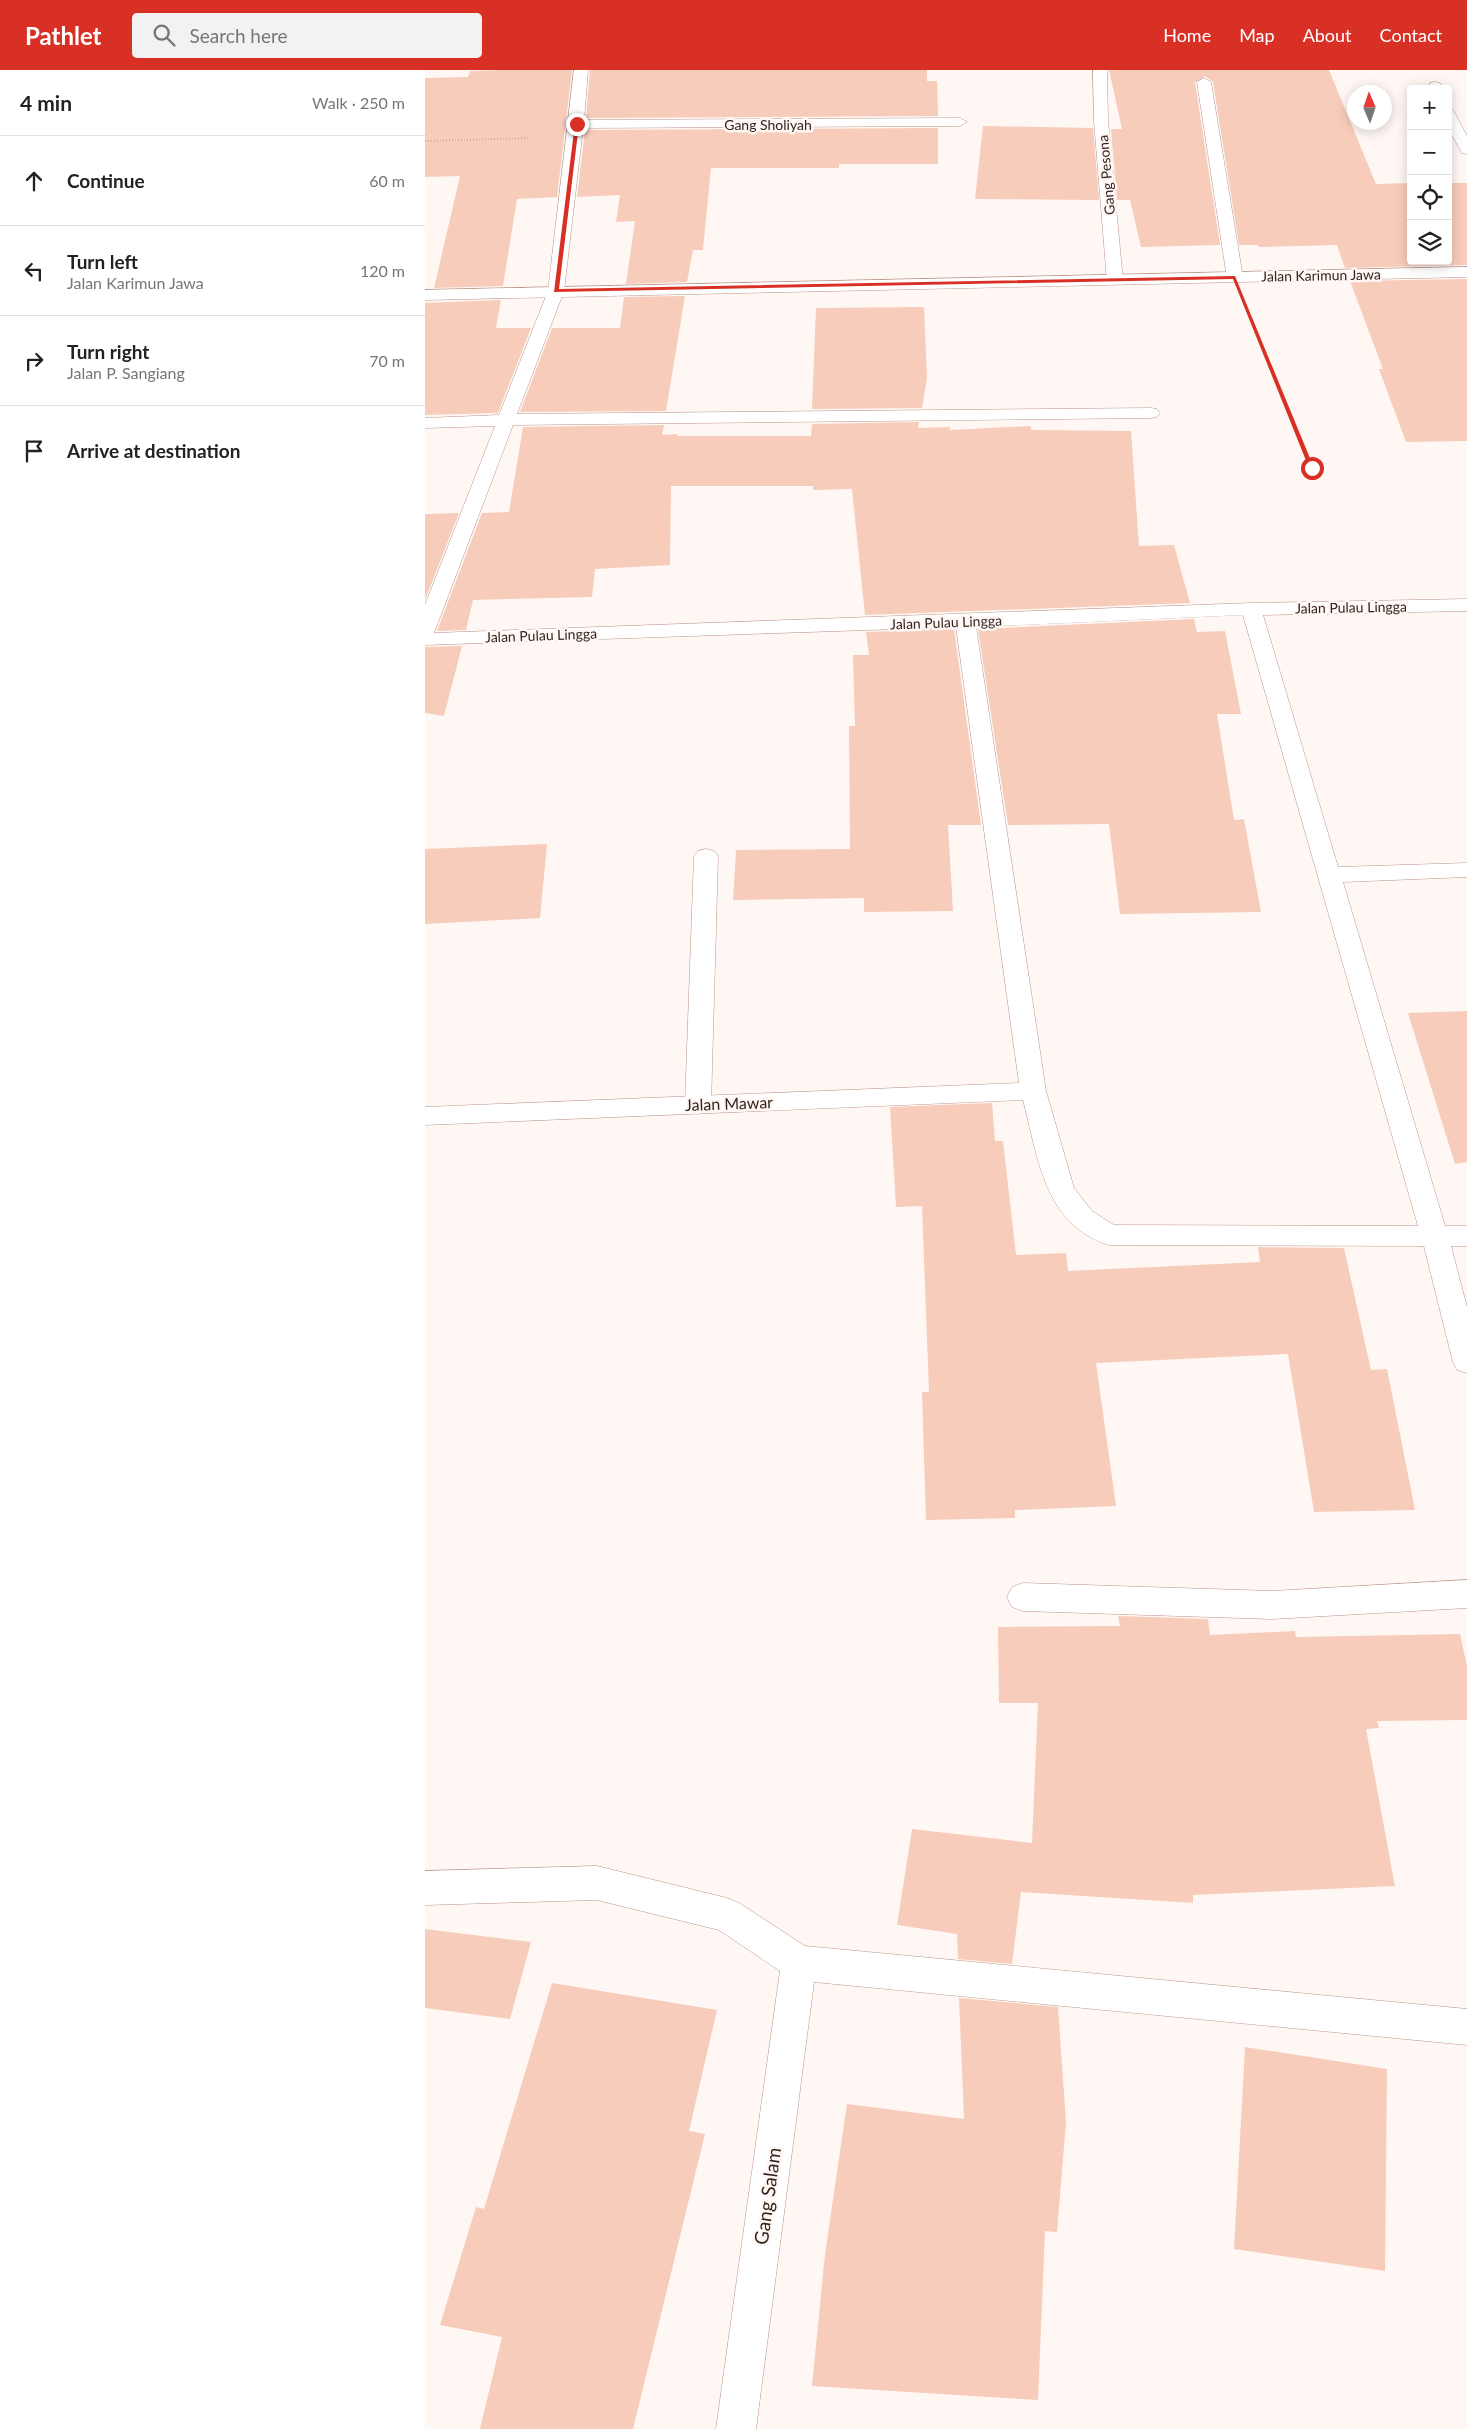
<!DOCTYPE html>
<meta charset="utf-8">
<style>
:root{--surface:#fff;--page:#f2f2f2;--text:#222;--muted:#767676;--line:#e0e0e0;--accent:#d93025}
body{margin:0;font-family:Lato,sans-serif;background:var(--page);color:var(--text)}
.controls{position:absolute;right:15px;top:15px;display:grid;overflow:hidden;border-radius:5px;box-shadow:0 2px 12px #0003}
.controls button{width:45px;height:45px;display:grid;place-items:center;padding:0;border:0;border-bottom:1px solid var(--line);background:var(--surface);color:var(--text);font:25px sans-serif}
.compass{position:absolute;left:922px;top:15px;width:45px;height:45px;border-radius:50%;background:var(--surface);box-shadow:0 2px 12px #0003;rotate:358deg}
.stop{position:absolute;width:15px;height:15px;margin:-11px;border:4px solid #d93025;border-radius:50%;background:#fff}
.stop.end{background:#d93025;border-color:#fff;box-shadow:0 1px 5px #0008}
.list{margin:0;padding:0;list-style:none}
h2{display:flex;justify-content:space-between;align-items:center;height:65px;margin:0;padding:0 20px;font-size:21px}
h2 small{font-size:16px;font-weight:400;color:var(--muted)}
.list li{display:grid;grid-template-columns:32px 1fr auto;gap:15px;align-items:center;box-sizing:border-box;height:90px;padding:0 20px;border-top:1px solid var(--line)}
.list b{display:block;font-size:19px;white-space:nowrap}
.list p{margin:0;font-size:16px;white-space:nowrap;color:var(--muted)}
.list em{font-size:16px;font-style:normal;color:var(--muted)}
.icon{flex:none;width:28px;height:28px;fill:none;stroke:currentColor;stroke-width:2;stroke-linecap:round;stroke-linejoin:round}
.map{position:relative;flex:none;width:1042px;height:2359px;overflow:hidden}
header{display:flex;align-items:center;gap:30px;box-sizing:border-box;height:70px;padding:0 25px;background:var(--accent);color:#fff}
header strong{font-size:24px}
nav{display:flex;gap:28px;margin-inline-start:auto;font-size:18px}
.search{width:350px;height:45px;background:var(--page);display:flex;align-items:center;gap:12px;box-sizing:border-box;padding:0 18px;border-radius:5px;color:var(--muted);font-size:19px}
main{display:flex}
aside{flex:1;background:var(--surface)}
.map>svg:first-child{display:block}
.building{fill:#f7ccba}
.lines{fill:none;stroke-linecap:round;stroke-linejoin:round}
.lane-casing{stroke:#b89588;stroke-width:1}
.street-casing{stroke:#b89588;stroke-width:1}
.secondary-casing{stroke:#b89588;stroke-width:1}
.path-far1{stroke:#9e928e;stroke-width:2;stroke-dasharray:0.5 2.5;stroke-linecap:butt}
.path{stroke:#9e928e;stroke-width:2.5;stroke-dasharray:1 3;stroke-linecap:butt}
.lane{fill:#fff;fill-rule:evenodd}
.street{fill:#fff;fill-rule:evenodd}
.secondary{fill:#fff;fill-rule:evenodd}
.route{fill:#d93025}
.labels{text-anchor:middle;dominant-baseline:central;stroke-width:5;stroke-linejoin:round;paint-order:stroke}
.far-street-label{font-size:14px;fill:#33241f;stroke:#fff7f4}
.street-label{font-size:16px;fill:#33241f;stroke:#fff7f4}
.near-street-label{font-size:19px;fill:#33241f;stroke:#fff7f4}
</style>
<header>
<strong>Pathlet</strong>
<div class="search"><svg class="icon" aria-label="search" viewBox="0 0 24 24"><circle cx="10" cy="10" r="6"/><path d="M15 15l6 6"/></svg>Search here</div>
<nav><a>Home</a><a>Map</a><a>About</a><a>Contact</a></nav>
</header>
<main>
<aside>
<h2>4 min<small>Walk · 250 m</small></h2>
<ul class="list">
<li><svg class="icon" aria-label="ahead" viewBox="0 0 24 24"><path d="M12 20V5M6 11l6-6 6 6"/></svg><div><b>Continue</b></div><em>60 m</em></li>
<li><svg class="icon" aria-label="left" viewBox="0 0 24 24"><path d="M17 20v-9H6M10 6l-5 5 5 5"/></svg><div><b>Turn left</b><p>Jalan Karimun Jawa</p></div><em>120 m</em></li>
<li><svg class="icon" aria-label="right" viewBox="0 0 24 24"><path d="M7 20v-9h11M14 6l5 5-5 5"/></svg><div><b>Turn right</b><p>Jalan P. Sangiang</p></div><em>70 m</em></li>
<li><svg class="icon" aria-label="arrive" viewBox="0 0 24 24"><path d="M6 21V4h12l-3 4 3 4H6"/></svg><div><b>Arrive at destination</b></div></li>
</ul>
</aside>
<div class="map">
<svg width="1042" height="2359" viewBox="0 0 1042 2359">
<rect width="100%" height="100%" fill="#fff7f4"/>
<!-- building -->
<path class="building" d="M76 0H147L132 127 92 129 78 216 9 218 35 106 0 107V8L43 7 45 1Z
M165 0H502V11H512L513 46 161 48Z
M684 0H904L951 114 986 113V191H1023V113H1042V195L920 198 912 175 834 177 833 175H814L788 12 780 6 770 12 795 175 716 177 705 130H692L686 59H697Z
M558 56 668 58 674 130 550 129Z
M513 58V94H414V98H286L278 180H268L262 212 201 214 210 151 191 152 195 125 152 127 160 60Z
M1042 209V371L981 372 954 299H958L925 211Z
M260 226 241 341 95 342 127 258H195L199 227Z
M76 230 71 258H106L73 343 0 345V233Z
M499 237 502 308 497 338 387 339 391 238Z
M494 352 493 358 525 357V360L605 356 607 360 706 361 714 476 749 475 765 533 440 545 427 419 388 420V416H246L245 495 170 499 167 527 48 530 41 560 12 561 57 443 84 442 98 357 239 355 237 365 252 364V366H386L387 354Z
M34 443 0 530V444Z
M769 549 772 562 800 561 816 644H792L809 750 819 749 836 842 695 844 684 754 583 755 553 559Z
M529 559 556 755H523L528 841 439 842V828L308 830 311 780 425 779 424 656H430L428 585H444L441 562Z
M37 576 19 646 0 643V577Z
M122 774 115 848 0 854V779Z
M1042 941V1092L1030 1094 983 943Z
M567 1033 570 1071H578L591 1185 641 1183 643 1201 835 1192 833 1177 919 1178 946 1300 962 1299 990 1440 889 1442 863 1284 671 1293 691 1436 590 1440V1448L501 1450 497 1322H504L497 1136 471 1137 465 1037Z
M693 1546 783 1549 785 1565 870 1561 871 1567 1035 1564 1042 1596V1650L952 1651 954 1658 941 1659 970 1816 768 1825V1833L596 1822 587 1894 533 1889 532 1864 472 1855 487 1759 607 1773 613 1633H574L573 1557 695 1556Z
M0 1859 106 1872 85 1949 0 1938Z
M127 1913 292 1940 264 2061 280 2064 208 2359H55L77 2267 15 2255 51 2137 59 2139Z
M534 1928 633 1937 641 2052 632 2162 620 2161 613 2330 387 2316 400 2184 422 2034 539 2049Z
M820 1977 962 1999 960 2201 809 2179Z"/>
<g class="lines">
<!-- lane casing -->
<g class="lane-casing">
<path id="lane" d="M281 779 289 781 293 786 286 1035 282 1041 273 1044 264 1041 260 1035 269 786 273 781Z"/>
</g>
<!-- street casing -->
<g class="street-casing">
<path id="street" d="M149 0H163L159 50 535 48 542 52 535 56 158 58 139 221 92 344 726 338 732 339 735 343 732 347 726 348 88 355 9 563 826 533 1042 529V541L838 545 913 797 1042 793V807L918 812 1020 1156H1042V1176H1026L1042 1237V1303L1032 1300 1028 1292 999 1176 684 1175C619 1155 613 1087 598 1030L0 1055V1037L594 1013 531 557 0 575V535L70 356 0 358V348L74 345 123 221ZM818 545 993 1156 689 1155 667 1141 649 1118 621 1021 551 557Z
M668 0H682L683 51 698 211 696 214H684L682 211 669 51Z
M779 8 786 12 818 208 816 211H804L802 208 772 12Z
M1010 12 1015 13 1018 19H1004L1005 13Z
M1023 39 1028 40 1042 66V84L1037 83 1023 58Z
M1042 1510V1538L847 1549 598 1541 587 1537 582 1527 587 1517 598 1513 847 1521Z
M172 1796 302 1828 314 1833 380 1876 1042 1939V1975L389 1912 331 2359H291L355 1901 294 1860 172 1830 0 1835V1801Z"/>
</g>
<!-- secondary casing -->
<g class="secondary-casing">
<path id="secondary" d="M1042 197V207L0 230V220Z"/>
</g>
<!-- path-far1 -->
<path class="path-far1" d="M0 71 104 68
M826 248 879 379"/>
<!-- path -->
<path class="path" d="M879 377 887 398"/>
<!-- lane -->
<use href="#lane" class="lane"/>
<!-- street -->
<use href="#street" class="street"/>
<!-- secondary -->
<use href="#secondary" class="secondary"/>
</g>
<!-- route -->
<path class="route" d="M150 53 154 54 134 219 810 206 889 398H884L808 209 129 222Z"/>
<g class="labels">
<!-- far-street labels -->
<g class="far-street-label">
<text x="343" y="54">Gang Sholiyah</text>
<text transform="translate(681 105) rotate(-95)">Gang Pesona</text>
<text transform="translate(896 205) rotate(-1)">Jalan Karimun Jawa</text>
<text transform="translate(926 537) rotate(-1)">Jalan Pulau Lingga</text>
<text transform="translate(521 552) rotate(-2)">Jalan Pulau Lingga</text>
<text transform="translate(116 565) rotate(-2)">Jalan Pulau Lingga</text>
</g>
<!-- street labels -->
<g class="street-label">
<text transform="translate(304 1033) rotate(-2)">Jalan Mawar</text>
</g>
<!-- near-street labels -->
<g class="near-street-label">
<text transform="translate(342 2126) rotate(-82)">Gang Salam</text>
</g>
</g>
</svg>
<div class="controls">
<button>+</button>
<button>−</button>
<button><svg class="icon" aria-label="locate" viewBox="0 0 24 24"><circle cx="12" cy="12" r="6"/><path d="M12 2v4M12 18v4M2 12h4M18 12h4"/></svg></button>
<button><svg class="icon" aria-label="layers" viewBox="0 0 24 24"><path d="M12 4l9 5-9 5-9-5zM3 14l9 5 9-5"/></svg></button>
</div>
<svg class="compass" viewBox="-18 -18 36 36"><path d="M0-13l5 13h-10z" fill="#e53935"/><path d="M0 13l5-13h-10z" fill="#767676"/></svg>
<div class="stop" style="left:887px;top:398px"></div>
<div class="stop end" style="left:152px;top:54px"></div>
</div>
</main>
